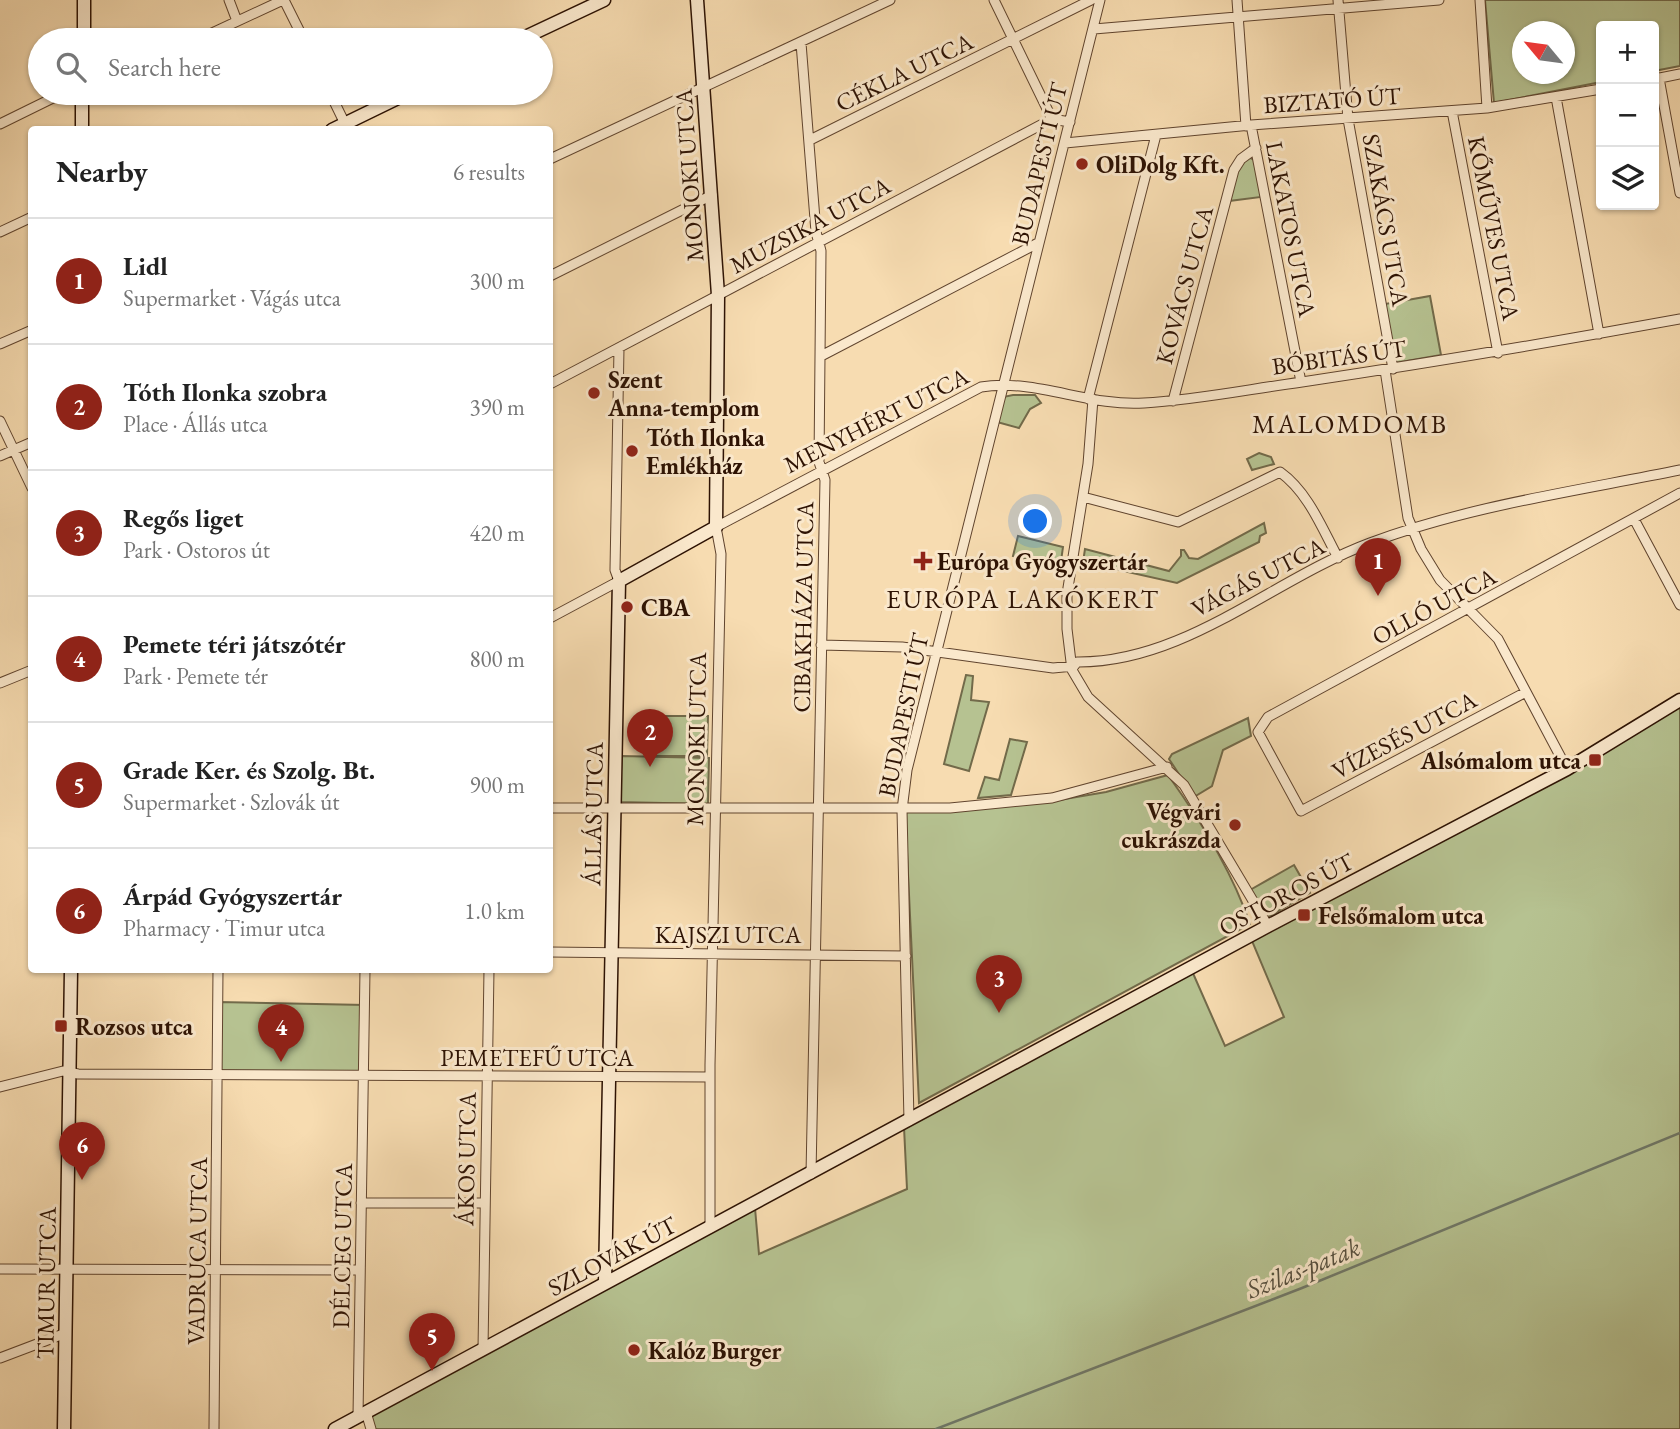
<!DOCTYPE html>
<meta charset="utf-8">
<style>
:root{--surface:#fff;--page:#f2f2f2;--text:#222;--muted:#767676;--line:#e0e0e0;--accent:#8f2418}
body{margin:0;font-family:"EB Garamond",serif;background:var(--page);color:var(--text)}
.controls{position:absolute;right:21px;top:21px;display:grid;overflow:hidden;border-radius:7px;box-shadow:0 2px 5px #0004}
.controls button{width:63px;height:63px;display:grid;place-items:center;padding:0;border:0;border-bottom:2px solid var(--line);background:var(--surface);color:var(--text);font:35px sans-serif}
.compass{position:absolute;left:1512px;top:21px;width:63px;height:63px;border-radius:50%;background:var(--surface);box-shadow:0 2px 5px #0004;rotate:299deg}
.you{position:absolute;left:1036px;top:522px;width:24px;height:24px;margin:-18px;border:5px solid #fff;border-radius:50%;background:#1a73e8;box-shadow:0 0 0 10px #1a73e833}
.badge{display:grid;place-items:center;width:46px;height:46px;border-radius:50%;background:var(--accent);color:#fff;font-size:23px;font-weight:700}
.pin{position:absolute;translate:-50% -58px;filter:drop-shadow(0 2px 4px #0008)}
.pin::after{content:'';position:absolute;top:37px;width:24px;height:21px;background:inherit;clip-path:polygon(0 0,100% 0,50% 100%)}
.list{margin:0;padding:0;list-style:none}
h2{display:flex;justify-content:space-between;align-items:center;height:91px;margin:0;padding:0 28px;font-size:30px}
h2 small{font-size:23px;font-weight:400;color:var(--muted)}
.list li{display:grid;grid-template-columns:46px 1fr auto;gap:21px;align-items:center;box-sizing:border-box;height:126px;padding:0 28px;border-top:2px solid var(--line)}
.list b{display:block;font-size:26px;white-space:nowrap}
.list p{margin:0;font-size:23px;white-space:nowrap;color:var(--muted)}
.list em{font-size:23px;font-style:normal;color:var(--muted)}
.icon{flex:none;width:38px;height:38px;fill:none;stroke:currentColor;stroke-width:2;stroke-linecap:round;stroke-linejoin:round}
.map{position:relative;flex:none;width:1680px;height:1429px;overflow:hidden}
.search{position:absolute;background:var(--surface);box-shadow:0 2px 5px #0004;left:28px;top:28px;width:525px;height:77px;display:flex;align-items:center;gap:18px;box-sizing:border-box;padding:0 24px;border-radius:38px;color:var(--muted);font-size:26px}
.panel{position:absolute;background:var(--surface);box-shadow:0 2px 5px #0004;left:28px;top:126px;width:525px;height:847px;border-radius:7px}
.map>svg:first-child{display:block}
.green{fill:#b6c291;stroke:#726a4a;stroke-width:2;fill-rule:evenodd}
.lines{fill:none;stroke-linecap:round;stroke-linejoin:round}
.stream{stroke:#707868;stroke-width:2.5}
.street-casing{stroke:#60442e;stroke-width:11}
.secondary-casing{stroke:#2d1203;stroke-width:15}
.street{stroke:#fae8cc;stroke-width:9}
.secondary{stroke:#fae8cc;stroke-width:12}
.poi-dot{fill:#8f2418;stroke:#fae8cc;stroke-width:2.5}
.labels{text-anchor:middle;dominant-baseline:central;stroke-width:6;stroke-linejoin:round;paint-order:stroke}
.street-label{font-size:24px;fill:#2d1203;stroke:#fae8cc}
.poi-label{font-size:24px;font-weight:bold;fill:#2d1203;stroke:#fae8cc;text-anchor:start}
.neighbourhood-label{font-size:26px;letter-spacing:2px;fill:#2d1203;stroke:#fae8cc}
.water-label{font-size:26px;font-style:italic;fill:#544e3e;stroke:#fae8cc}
</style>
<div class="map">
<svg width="1680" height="1429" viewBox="0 0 1680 1429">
<rect width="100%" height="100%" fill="#f7dcb1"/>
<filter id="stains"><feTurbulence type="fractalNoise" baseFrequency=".00286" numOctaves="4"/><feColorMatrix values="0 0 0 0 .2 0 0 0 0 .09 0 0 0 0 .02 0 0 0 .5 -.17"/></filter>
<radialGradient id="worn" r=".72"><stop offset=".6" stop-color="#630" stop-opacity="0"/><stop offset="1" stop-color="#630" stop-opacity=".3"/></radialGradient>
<!-- green -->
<path class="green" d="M1485 0H1680V66L1654 71V26H1601V82L1494 103ZM1522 32H1564V74H1522Z
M1248 157 1255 160 1261 197 1229 201 1238 166Z
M1430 296 1441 355 1395 363 1385 304Z
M1013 395H1035L1041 403 1030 409 1019 428 997 422 1003 397Z
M1259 453 1271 457 1274 464 1252 470 1247 459Z
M1264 523 1266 533 1260 536 1259 542 1177 583 1083 562 1085 549 1169 571 1181 556V550H1184L1189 558 1198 559Z
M1018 536 1063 547 1060 568 1013 556Z
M966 675 973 676 971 700 989 702 969 771 944 764Z
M1680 700V1429H372L371 1415 755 1208 759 1254 907 1189 904 1127 1192 971 1225 1046 1284 1017 1252 941Z
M650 716H708L707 756H650Z
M1248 718 1251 736 1223 750 1212 786 1194 797 1169 759 1172 754Z
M1010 739 1027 742 1011 795 978 798 985 777 999 780Z
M622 756 709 758 708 804 619 802Z
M1168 775C1201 821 1232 871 1250 924L919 1103 905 811 1053 801 1106 792Z
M1294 865 1310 893 1266 918 1250 890Z
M218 1002 365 1005 363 1076 217 1074Z"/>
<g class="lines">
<!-- stream -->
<path class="stream" d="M936 1429 1302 1288 1680 1133"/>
<!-- street casing -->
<g class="street-casing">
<path id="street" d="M229 0 237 21
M284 0 304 40
M994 0 1052 119 1070 122
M1237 0 1246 126
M1338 0 1348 119 1393 369
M1480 0 1487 108
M1094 29 1439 0
M197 40 283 0
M801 43 816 232 821 251 819 462 825 480 811 1174
M1659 78 1680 193
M1655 79 1680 74
M330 93 348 130
M1556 97 1599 334
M1452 111 1498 353
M0 124 63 93
M1251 125 1301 382
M810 140 1091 0
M1065 143 1251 125 1487 108 1601 89
M550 159 890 0
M0 232 32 217
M550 276 712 195
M0 344 32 330
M821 356 1038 243
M1385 370 1408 518 1421 549 1440 580 1498 639 1567 769
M550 384 1052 119
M1088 399 1156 135
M1093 399 1088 464 1067 594V629L1072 670 1088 697 1184 785 1268 926
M1173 401 1234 170 1241 159 1256 148
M0 421 32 488
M0 456 32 442
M1083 497 1178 522 1280 472C1308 492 1322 528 1338 558
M1634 519 1680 605
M550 618 619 581 615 570 619 348
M821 645 902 647 1053 668 1074 666 1077 662C1185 663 1273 579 1370 543 1468 506 1577 491 1680 470
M0 683 32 670
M1526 692 1301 811 1258 732 1268 717 1680 493
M550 808H950L1052 798 1167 767
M550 952 906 956
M0 1087 63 1071 78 1074 710 1077
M909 1121 902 810 907 770 1100 0
M361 1203H484
M710 1228V1065L721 554 716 527 981 387C1034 378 1090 407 1144 403 1197 400 1250 389 1302 382 1429 363 1554 342 1680 319
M0 1269 360 1270
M483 1349 489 970
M0 1358 66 1333
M366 1412 371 1429
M358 1416 365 970
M214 1429 218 970"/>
</g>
<!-- secondary casing -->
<g class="secondary-casing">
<path id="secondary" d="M84 40V0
M519 40 604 0
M82 130V93
M332 130 408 93
M605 1281 619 581 716 527 718 295 697 0
M64 1429 71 970
M335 1429 1268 926 1567 769 1680 700"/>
</g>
<!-- street -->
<use href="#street" class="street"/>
<!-- secondary -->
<use href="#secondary" class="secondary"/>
</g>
<!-- markers -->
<g class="poi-dot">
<circle cx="1082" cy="164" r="7"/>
<circle cx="594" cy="393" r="7"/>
<circle cx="632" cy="451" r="7"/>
<path d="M919.5 550.5h7v7h7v7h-7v7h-7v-7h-7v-7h7z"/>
<circle cx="627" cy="607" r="7"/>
<rect x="1588" y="753" width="14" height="14" rx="3.5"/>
<circle cx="1235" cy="825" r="7"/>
<rect x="1297" y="908" width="14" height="14" rx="3.5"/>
<rect x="54" y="1019" width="14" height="14" rx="3.5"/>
<circle cx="634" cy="1350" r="7"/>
</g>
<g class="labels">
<!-- street labels -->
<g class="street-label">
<text transform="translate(904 72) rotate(-26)">CÉKLA UTCA</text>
<text transform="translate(1332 100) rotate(-4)">BIZTATÓ ÚT</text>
<text transform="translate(1039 164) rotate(-76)">BUDAPESTI ÚT</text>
<text transform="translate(689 175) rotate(-94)">MONOKI UTCA</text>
<text transform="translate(1386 220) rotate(80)">SZAKÁCS UTCA</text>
<text transform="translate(810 225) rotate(-28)">MUZSIKA UTCA</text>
<text transform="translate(1494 228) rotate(79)">KŐMŰVES UTCA</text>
<text transform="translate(1291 229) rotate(79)">LAKATOS UTCA</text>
<text transform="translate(1184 285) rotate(-75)">KOVÁCS UTCA</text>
<text transform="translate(1339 357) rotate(-8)">BÓBITÁS ÚT</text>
<text transform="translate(876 420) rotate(-27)">MENYHÉRT UTCA</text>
<text transform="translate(1258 577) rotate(-27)">VÁGÁS UTCA</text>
<text transform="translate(1434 606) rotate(-28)">OLLÓ UTCA</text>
<text transform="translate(803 607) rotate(-89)">CIBAKHÁZA UTCA</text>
<text transform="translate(903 715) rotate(-78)">BUDAPESTI ÚT</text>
<text transform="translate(1404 735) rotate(-28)">VÍZESÉS UTCA</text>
<text transform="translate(696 739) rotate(-89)">MONOKI UTCA</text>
<text transform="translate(593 814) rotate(-89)">ÁLLÁS UTCA</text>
<text transform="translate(1286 894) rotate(-28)">OSTOROS ÚT</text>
<text x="728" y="934">KAJSZI UTCA</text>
<text x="537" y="1057">PEMETEFŰ UTCA</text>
<text transform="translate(466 1159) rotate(-89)">ÁKOS UTCA</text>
<text transform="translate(342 1246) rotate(-89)">DÉLCEG UTCA</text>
<text transform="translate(197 1251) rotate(-89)">VADRUCA UTCA</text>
<text transform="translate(612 1256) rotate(-28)">SZLOVÁK ÚT</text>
<text transform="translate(46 1283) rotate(-89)">TIMUR UTCA</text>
</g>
<!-- poi labels -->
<g class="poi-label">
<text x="1096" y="164">OliDolg Kft.</text>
<text x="608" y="379">Szent<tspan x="608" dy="28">Anna-templom</tspan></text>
<text x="646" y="437">Tóth Ilonka<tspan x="646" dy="28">Emlékház</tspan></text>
<text x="937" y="561">Európa Gyógyszertár</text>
<text x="641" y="607">CBA</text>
<text x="1581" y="760" text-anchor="end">Alsómalom utca</text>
<text x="1221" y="811" text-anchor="end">Végvári<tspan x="1221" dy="28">cukrászda</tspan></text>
<text x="1318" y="915">Felsőmalom utca</text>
<text x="75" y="1026">Rozsos utca</text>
<text x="648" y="1350">Kalóz Burger</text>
</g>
<!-- neighbourhood labels -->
<g class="neighbourhood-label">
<text x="1350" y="424">MALOMDOMB</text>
<text x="1023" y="599">EURÓPA LAKÓKERT</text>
</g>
<!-- water labels -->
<g class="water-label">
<text transform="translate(1303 1268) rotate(-22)">Szilas-patak</text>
</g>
</g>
<rect width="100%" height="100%" filter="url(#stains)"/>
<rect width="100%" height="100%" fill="url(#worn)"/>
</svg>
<div class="controls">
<button>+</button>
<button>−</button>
<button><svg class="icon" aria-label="layers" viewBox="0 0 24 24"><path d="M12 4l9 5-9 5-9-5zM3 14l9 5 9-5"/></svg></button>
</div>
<svg class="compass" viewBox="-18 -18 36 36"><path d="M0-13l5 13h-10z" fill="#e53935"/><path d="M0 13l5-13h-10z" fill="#767676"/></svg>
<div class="you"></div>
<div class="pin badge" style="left:1378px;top:596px">1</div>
<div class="pin badge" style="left:650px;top:767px">2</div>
<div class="pin badge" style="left:999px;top:1013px">3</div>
<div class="pin badge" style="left:281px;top:1062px">4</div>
<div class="pin badge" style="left:432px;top:1371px">5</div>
<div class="pin badge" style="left:82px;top:1180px">6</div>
<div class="search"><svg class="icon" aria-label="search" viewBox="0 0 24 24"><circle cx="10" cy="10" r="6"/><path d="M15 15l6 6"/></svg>Search here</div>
<section class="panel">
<h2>Nearby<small>6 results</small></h2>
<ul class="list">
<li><span class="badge">1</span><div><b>Lidl</b><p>Supermarket · Vágás utca</p></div><em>300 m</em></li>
<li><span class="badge">2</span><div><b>Tóth Ilonka szobra</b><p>Place · Állás utca</p></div><em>390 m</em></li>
<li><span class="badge">3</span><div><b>Regős liget</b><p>Park · Ostoros út</p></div><em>420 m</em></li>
<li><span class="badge">4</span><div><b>Pemete téri játszótér</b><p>Park · Pemete tér</p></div><em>800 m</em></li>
<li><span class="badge">5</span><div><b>Grade Ker. és Szolg. Bt.</b><p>Supermarket · Szlovák út</p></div><em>900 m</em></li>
<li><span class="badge">6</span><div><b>Árpád Gyógyszertár</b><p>Pharmacy · Timur utca</p></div><em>1.0 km</em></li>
</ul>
</section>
</div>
